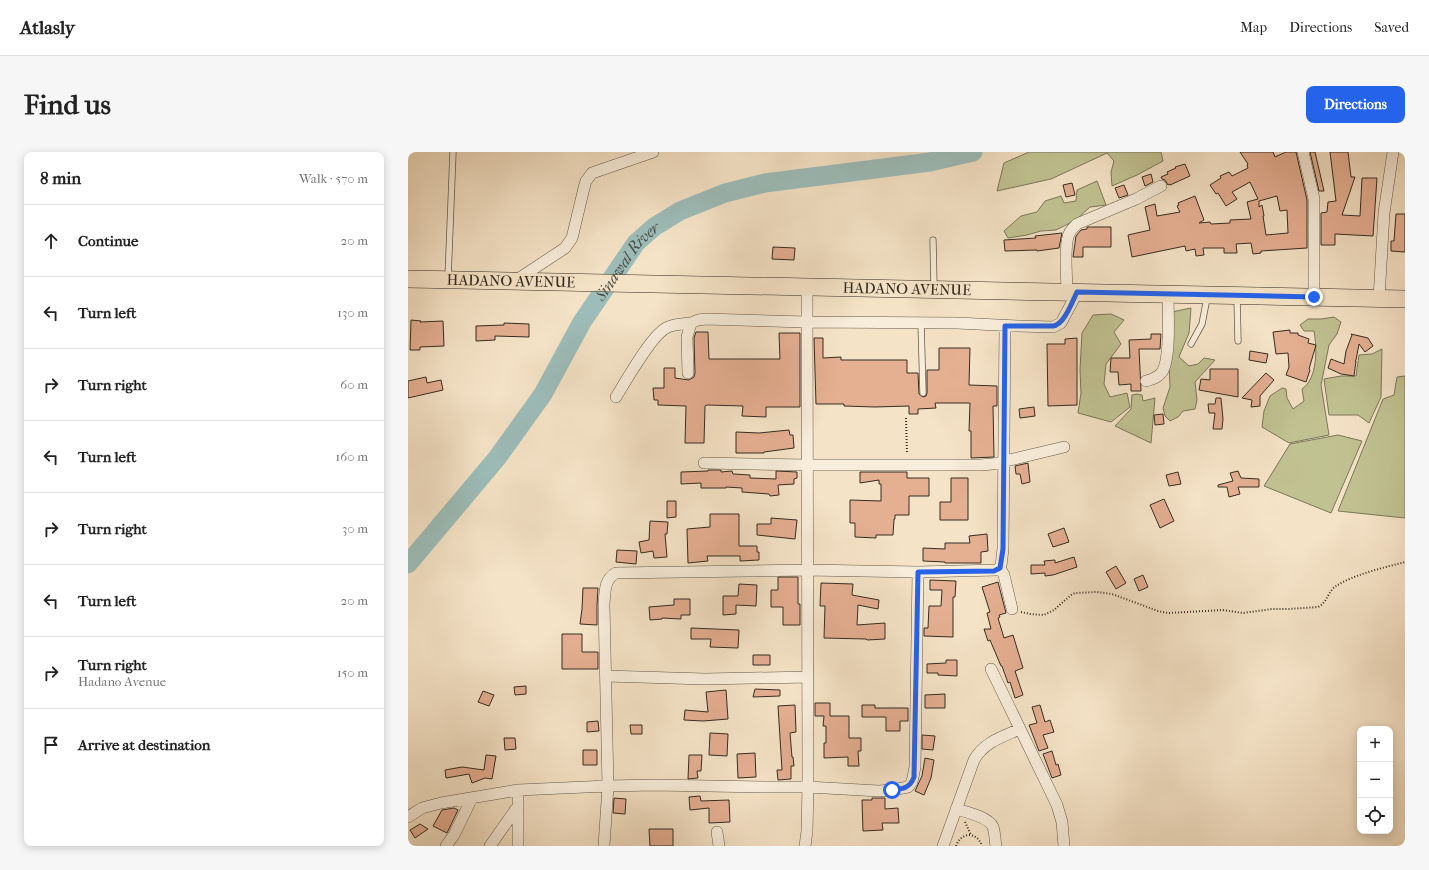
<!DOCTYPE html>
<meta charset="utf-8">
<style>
:root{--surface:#fff;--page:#f6f6f6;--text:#222;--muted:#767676;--line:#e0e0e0;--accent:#2563eb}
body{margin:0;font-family:"IM FELL French Canon",serif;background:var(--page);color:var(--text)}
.controls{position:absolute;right:12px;bottom:12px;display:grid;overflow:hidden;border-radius:8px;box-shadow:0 2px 10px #0003}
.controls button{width:36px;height:36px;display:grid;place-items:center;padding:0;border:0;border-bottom:1px solid var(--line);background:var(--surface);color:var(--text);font:20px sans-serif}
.stop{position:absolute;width:12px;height:12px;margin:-9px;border:3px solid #2563eb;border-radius:50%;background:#fff}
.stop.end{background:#2563eb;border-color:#fff;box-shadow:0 1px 4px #0008}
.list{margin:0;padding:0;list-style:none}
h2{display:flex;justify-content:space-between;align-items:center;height:52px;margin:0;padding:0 16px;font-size:17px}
h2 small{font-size:13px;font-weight:400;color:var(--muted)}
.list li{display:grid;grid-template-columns:26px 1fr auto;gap:12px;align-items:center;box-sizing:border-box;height:72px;padding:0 16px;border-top:1px solid var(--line)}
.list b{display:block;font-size:15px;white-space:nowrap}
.list p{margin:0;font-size:13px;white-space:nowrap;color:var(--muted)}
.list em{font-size:13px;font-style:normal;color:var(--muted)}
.icon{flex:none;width:22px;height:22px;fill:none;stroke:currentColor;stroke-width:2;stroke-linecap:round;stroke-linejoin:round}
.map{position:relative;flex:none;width:997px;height:694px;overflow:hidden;border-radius:8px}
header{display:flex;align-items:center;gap:24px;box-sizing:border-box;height:56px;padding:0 20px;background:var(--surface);border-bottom:1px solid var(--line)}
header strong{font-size:19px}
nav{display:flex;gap:22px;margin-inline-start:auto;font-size:14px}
.intro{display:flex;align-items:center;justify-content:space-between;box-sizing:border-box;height:96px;padding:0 24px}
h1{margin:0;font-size:28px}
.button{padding:10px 18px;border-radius:8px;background:var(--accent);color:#fff;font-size:14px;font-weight:700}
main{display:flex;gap:24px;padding:0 24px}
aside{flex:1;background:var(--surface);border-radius:8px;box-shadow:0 2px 10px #0003}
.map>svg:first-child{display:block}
.green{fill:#c1c292;stroke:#7a775a}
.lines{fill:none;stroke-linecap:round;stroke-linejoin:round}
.river{stroke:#9dbdba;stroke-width:19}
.building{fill:#e5af92;stroke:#342c22;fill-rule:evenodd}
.lane-casing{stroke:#645a4b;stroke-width:7}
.street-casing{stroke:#645a4b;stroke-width:12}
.primary-casing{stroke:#342c22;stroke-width:18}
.path{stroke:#342c22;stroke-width:2;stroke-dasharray:1 2;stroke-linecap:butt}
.lane{stroke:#f8eddb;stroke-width:5.5}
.street{stroke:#f8eddb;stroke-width:11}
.primary{stroke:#f5e3c7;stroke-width:17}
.route{stroke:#2563eb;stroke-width:5}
.labels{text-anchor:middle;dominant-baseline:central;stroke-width:3.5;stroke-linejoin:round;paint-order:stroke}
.street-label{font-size:15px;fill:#342c22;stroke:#f8eddb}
.water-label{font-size:16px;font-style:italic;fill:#4e5048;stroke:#f8eddb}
</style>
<header>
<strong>Atlasly</strong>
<nav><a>Map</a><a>Directions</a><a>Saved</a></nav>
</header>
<div class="intro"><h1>Find us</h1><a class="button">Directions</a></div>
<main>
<aside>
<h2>8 min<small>Walk · 570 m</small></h2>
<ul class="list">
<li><svg class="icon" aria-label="ahead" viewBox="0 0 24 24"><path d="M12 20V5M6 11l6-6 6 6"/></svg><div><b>Continue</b></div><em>20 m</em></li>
<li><svg class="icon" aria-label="left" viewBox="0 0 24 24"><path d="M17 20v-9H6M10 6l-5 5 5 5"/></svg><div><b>Turn left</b></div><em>130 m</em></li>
<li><svg class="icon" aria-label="right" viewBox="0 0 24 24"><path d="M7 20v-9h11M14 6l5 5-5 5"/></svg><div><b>Turn right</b></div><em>60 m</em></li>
<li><svg class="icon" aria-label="left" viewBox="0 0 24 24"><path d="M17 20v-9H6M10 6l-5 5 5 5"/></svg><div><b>Turn left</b></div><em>160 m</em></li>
<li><svg class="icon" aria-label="right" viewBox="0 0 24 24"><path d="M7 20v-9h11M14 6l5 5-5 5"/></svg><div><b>Turn right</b></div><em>30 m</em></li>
<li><svg class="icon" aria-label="left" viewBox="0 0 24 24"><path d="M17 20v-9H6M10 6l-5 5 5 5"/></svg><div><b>Turn left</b></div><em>20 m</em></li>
<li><svg class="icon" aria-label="right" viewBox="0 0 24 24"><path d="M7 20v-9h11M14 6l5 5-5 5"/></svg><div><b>Turn right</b><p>Hadano Avenue</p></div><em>150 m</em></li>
<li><svg class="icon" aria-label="arrive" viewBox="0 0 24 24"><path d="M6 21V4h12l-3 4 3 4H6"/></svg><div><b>Arrive at destination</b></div></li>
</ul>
</aside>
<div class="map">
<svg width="997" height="694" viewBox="0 0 997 694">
<rect width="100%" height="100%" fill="#f5e3c7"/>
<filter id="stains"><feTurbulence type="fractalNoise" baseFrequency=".005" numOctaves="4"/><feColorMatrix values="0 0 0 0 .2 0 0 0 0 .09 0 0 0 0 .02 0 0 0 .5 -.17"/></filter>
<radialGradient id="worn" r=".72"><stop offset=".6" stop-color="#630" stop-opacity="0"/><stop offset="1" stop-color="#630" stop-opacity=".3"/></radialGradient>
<!-- green -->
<path class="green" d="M621 0H753L755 9 729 23 704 34 703 20 706 9 699 1 643 27 589 39 596 11Z
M689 29 698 53 682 55 668 68 648 78 633 79 619 83 600 86 596 79 613 64 629 60 637 49 653 44 656 51 668 49 669 38Z
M783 156 781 181 771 205 781 214 790 212 796 206 807 208 787 230 789 248 787 257 775 259 770 265 762 269 757 264 755 256 762 235 761 209 764 160Z
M703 162 716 168 706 180 713 192 698 212 696 232 702 245 719 241 722 255 703 270 670 261 673 241 672 218 674 181 685 163Z
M926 165 933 170 929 182 921 193 913 233 921 283 881 291 854 275 856 259 862 244 874 236 878 237 879 246 885 257 896 249 894 237C910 226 909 196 906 179H896L892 173 900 167H913Z
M974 197 973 245 961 271 950 263H921L916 227 933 224H948L951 203 964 202Z
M997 224V366L930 359 975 247 986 243 989 225Z
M729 242 734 243 735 249 747 246 743 291 707 274 723 257 724 243Z
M930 283 954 289 923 361 856 334 882 292Z"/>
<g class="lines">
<!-- river -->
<path class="river" id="s1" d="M0 412 89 306 135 242 174 170 228 91 246 75 272 59 317 41 357 31 522 10 565 0"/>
</g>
<!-- building -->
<path class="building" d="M832 0H865L867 5 878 0H888L899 48V96L853 99V101L845 102 843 91 828 92 829 101H816V96H795L796 103 788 104 787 97 778 99 777 94 724 105 720 83 742 78 737 55 747 52 749 64 772 60 769 54 771 53 770 51 787 44 796 68 791 71 802 70 803 72 822 71V68L843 67 839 50 850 47 842 30 824 40 829 47 818 54 810 41 808 42 802 33 813 26 812 24 821 20 824 24 840 16 839 13 840 12ZM869 44 872 59 879 58 880 81 858 83 855 64H856L854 53 851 55V49Z
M902 0H907L916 39H911Z
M922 0H940L943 25H947L934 63 952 64 954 26H969L965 84 927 82V93H913V61L919 60 920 50 928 49Z
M777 12 782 24 762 33V32L760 33 757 28 754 27 753 25 760 22 759 20 768 16 767 15Z
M743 22 745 30 737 34 734 25Z
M664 31 667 43 658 45 655 33Z
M716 33 720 43 711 46 707 36Z
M988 62H997V100L983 99V89H986Z
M679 75H703V95H675V105H665L668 84 673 78 679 77Z
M654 81 651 96 629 99V98L597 99 596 88 628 86 627 84Z
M365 95 387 96 386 108 364 107Z
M3 168 13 169 12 170 35 169 36 194 12 195V198H2Z
M96 171 121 172V185L87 184V188L68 189V174L96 173Z
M882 178V181H890V183L901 187 900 191 908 193 901 217 902 218 898 230 878 223 881 215 880 201 868 202 865 180Z
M288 180H300L301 207H372L371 181H392V255H358V265L334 264 335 254 299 253 297 254 296 291H277L278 254 250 253V248H246L245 236H256V216H267V226L281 228 286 225 287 221 286 186Z
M743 182H753L752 197H731L733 239H723V232L711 233 710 220H702L703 206H722L721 188 743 187Z
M943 182 960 186 965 194 957 200 951 192 948 208 947 209H948L946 224 933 222 920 216 923 207 936 212 938 199 944 183Z
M406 186H415V206L433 205V208H499V221H510L511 242 515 245 518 244 519 241V218H531V196H562L561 233 589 234V254H585L586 305 563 306V279H561L562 251H527L528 256 510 257V262H501V254L467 255 436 254V252H408Z
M669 186V253L640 254 639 192H657V187Z
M842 199 860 202 858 211 841 208Z
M802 217H830V245L791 238 793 227 802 228Z
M858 221 866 228 852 244V254L843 255 844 248 834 246Z
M18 225 19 231 33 228 35 238 0 246V229Z
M808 246H813L815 267 814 277H805L807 261H801L800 252H807Z
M626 255 627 264 612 266 611 257Z
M755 262 756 272 747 273 746 263Z
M381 278 382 283H385L386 296 356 300V301H328V280L351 281Z
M620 311 622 330 614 332 612 322H608L607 314Z
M300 318H313V320L324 319 325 322 342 323V326L368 327V319L389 320V326L386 327V332L370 333 371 343 362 344 361 342 334 340V336L318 335V336H293V331L273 332V320L300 319Z
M830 319 833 326 851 327V335H830L832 342 821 345 819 335H810V333L825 329 822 321Z
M452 320H499V326H521V344H501V363H487V367H486L485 383H468V386L447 385V371H442V348L473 349V332H471V328L452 331Z
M770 320 773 332 761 334 758 323Z
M543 326H560V368H532V350H543Z
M756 347 766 369 752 376 742 353Z
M259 349H268V365L259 366Z
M302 362H331V394H349V400H351V408L332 409V404H299L300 409 280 411 279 377 302 375Z
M363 366 389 368 387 387 349 383V372H363Z
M242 369 260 370 259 382H257L259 405 246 406 245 399 233 401 231 390 241 388Z
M656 376 661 390 645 395 640 382Z
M579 382 580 399 573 400V411H537V410L515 409V396L537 397V391H562L561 384Z
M209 398 229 399 228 412 208 410Z
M666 405 669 415 645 423 637 424V421L623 422V413H637L636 409 647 408V411Z
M708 414 718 431 708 437 698 420Z
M735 423 740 435 731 439 726 427Z
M370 425H390V452H392V473H375V455H363V438H370Z
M522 428 548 429 547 445H545V485L516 484V476H520L521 454H533L534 438H522Z
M590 430 598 461 591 463 592 465 590 466 596 486 605 483 615 516 607 519 615 543 607 546 602 530 600 531 594 514H593L582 488 580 489 576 477H583L579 461 582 460 574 435Z
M413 431 445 432 444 443 471 448 470 457 450 453 449 473 477 471V487L459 488 458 487 416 486 417 454H412Z
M331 432 349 433 348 454 328 453V462L315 463V444H330Z
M175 436H190L189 453V473L172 472 174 457Z
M266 447H282V463H273V467L254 466V467L242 468 241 455 266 453Z
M283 476 331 478 330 496 302 495 303 487H283Z
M154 482H174V500H190V517H154Z
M345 503H362V513H345Z
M538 508H549V524L530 523V521H519V512L538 511Z
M118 534V542L107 543 106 535Z
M347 537 372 538V544L345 545Z
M318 538 320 567 295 569 276 568 277 558 300 560 298 540Z
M75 539 86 543 81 554 70 550Z
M537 542V556H517V543Z
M407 551H422V564H441V586H453V599H450L451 614H440V605L416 606V591H418V574H415L416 564H407Z
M387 553 388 580 382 581 384 605H385L386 614H383V627L370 628 369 618H374L370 554Z
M454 553H467V556H500V569H492V579H478V565H454Z
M632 553 637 570 642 568 646 580 635 583 640 596 631 599 621 573 629 571 624 555Z
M190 569 191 579 179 580V570Z
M222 573H234V582H223Z
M302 581 320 582 319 604 301 603Z
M514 583 527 584 525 598 514 597Z
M96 586H107L108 597 97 598Z
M175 598H189V613H175Z
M644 599 648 613 650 612 653 623 644 626 635 602Z
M347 601 348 625 330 626 329 602Z
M78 603 88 604 84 627 77 626 64 631 61 622 38 626 37 618 54 615 76 618Z
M281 603H294L293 619H289L290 626 280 627Z
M517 606 526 608 523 626 516 643 507 639 514 624Z
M292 644 293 649 321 648 322 670 301 671V656L282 658 281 645Z
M206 646 218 647 217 662 205 661Z
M464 646H477V657L490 656 491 671H474L475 678 455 679 454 648H464Z
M46 656 50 658 39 681 25 674 34 658Z
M12 672 20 677 7 686 2 678Z
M241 677H265V694H242Z"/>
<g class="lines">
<!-- lane casing -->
<g class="lane-casing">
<path id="lane" d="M525 88 526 135
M40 126 45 0
M829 146 830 189
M513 171 515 241
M783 192 794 172 799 146"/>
</g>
<!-- street casing -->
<g class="street-casing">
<path id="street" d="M895 0 906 47V145
M107 129 157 96 164 86 176 36 178 29 184 21 245 0
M659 140C659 125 656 99 660 85 661 79 665 76 669 72L728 47 753 34
M971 147 976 61 985 0
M280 221 279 185 283 171 290 168 298 167 398 170 549 171 610 174 645 175 653 171 669 141
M738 229C744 227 750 226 754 220 763 207 760 160 760 143
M208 245C218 229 243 184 258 176 265 172 275 172 283 171
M296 311 399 313H572L585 312 656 295
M592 416 596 423 604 457
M583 517 649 653 654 670 656 694
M198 524 297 527 400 525
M548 657C558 660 581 665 585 675 587 681 587 688 588 694
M0 665 14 656 33 651 110 638 200 634 246 633 359 635H400L471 639 484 638 500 635 504 630 507 615 510 420
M309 680 311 694
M38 694 46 683 64 646
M82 694 110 654
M110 694V638
M196 694 200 634 196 453C197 441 196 427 208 421L399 418 510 420 589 418 593 414 595 397 597 174
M397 694 399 679 400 635 399 135
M535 694 566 608C576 590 594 585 612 577"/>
</g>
<!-- primary casing -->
<g class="primary-casing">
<g id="primary">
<path id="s2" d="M0 127 997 147"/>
</g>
</g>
<!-- path -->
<path class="path" d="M498 266 499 302
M613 460 622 462 636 463 646 458 663 443 667 441 689 440 704 442 750 459 760 461 815 458 835 461 864 457H881L910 455C919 451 920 439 928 434 947 422 975 416 997 410
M557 670 563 683
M548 694C553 680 569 679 574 694"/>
<!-- lane -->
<use href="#lane" class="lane"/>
<!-- street -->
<use href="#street" class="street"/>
<!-- primary -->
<use href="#primary" class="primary"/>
</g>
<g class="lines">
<!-- route -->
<path class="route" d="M484 638C495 637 502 636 506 625L510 420 586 419 592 416 595 397 597 174H645C656 173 664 150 669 140L906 145"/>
</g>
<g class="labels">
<!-- street labels -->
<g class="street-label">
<text stroke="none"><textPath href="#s2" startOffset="103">HADANO AVENUE</textPath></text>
<text stroke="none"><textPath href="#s2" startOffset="499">HADANO AVENUE</textPath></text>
</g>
<!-- water labels -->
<g class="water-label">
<text stroke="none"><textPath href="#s1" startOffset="375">Sinawal River</textPath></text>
</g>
</g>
<rect width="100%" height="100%" filter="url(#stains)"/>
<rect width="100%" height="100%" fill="url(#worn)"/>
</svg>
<div class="controls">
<button>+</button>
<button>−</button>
<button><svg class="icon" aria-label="locate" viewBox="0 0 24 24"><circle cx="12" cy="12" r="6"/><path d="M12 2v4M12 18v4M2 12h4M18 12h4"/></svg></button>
</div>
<div class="stop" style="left:484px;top:638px"></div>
<div class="stop end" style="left:906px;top:145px"></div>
</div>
</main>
